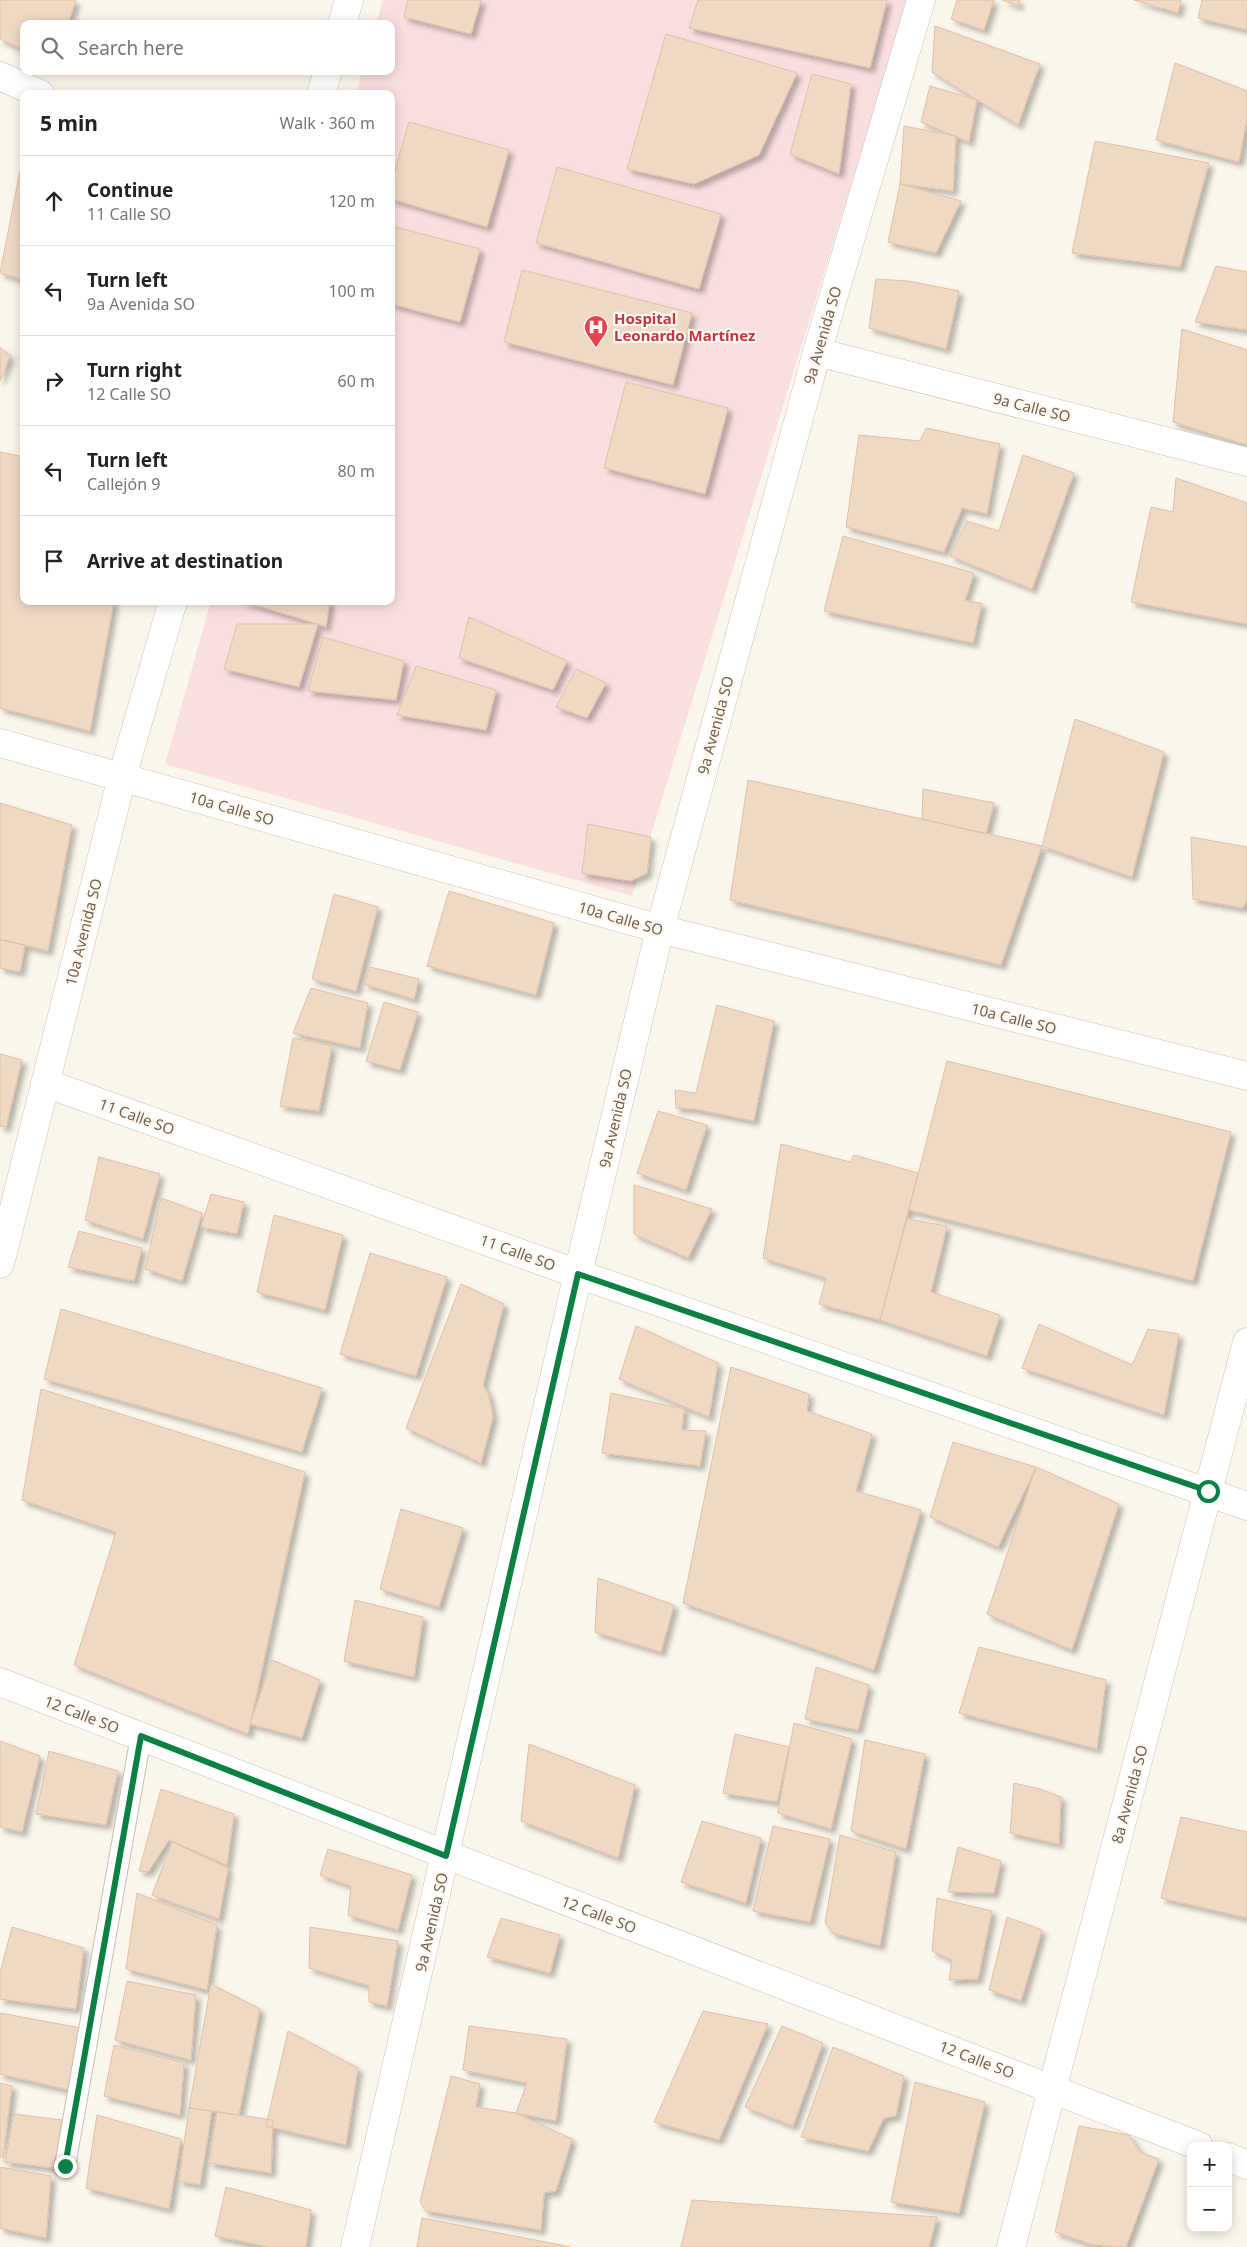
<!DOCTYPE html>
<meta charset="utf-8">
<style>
:root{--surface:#fff;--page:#f6f6f6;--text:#222;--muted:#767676;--line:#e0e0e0}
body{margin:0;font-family:"Noto Sans",sans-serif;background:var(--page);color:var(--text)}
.controls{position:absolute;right:15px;bottom:15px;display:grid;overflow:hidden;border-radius:10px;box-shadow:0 2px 12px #0003}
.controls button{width:45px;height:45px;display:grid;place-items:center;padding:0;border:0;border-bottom:1px solid var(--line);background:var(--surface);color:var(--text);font:25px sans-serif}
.stop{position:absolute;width:15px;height:15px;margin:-11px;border:4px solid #0b8043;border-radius:50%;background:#fff}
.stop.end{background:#0b8043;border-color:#fff;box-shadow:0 1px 5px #0008}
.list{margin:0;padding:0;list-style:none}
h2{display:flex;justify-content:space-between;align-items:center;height:65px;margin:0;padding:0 20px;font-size:21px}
h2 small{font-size:16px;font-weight:400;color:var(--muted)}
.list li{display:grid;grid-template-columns:32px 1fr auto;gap:15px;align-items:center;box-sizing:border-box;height:90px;padding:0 20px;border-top:1px solid var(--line)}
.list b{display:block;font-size:19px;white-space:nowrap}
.list p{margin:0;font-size:16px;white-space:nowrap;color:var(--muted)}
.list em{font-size:16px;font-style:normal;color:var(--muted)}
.icon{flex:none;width:28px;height:28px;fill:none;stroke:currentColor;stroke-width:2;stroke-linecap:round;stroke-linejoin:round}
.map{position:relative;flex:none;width:1247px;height:2247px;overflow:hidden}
.search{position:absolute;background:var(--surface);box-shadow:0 2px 12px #0003;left:20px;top:20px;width:375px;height:55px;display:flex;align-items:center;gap:12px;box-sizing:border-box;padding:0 18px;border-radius:10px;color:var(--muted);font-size:19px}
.panel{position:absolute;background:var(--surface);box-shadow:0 2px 12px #0003;left:20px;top:90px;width:375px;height:515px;border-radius:10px}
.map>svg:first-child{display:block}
.medical{fill:#f9dfe0}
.building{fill:#efd9c5;stroke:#e0c1a6;filter:url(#shadow)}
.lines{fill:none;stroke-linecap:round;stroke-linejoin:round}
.lane-casing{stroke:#cdbfb1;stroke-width:22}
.street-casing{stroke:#cdbfb1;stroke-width:29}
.secondary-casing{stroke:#d0c0af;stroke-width:29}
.lane{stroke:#fff;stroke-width:20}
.street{stroke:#fff;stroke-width:28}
.secondary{stroke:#fff;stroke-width:28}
.route{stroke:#0b8043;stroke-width:6}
.labels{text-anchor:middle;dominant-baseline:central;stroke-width:4.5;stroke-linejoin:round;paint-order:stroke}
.health-label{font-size:15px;font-weight:bold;fill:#be3a42;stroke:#fefaf2;text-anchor:start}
.street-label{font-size:15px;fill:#75604f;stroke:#fefaf2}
</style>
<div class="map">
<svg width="1247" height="2247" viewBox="0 0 1247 2247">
<defs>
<filter id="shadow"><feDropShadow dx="4.5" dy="4.5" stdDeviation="2.5" flood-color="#0004"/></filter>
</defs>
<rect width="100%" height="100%" fill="#fbf6eb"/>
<!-- medical -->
<path class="medical" d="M383 0H908L632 896 165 764 211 601H391V94H356L362 71H391V24H376Z"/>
<!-- building -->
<path class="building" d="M0 0H76L68 24H24V50L0 39Z
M408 0H481L471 34 404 17Z
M698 0H887L870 68 689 28Z
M957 0H994L984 30 951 19Z
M1002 0H1020L1018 6Z
M1134 0H1181L1178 13Z
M1202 0H1247V30L1198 18Z
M935 26 1040 64 1018 125 932 72Z
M666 34 797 73 759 155 694 184 627 169Z
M1175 63 1247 91V118L1239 162 1156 140Z
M812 74 851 84 839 174 790 154Z
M930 86 977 100 969 142 921 122Z
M409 122 509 150 487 227 391 199V184Z
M904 126 956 136 953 191 900 184Z
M1095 141 1209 163 1180 267 1072 253Z
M557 167 721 214 699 289 536 243Z
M20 171 24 172V280L0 273Z
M900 184 961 201 936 253 888 242Z
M391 226 480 249 460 322 391 304Z
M1216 266 1247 272V330L1195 322Z
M522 270 692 313 673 385 504 342Z
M876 279 908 281 959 291 946 349 869 328Z
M1182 329 1247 350V445L1173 422Z
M0 347 10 356 0 381Z
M626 382 728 408 705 494 604 468Z
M926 428 1000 444 987 514 962 508 944 552 846 527 859 435 920 441Z
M0 452 24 457V601H114L90 731 0 708Z
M1023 455 1074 473 1032 589 950 556 967 521 999 531Z
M1176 478 1247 503V624L1131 602 1151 507 1173 512Z
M843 536 974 573 965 601 982 603 973 643 824 611Z
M241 601H330L326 627 318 624Z
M469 617 567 661 553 690 459 658Z
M237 624H318L299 687 224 669Z
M323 637 404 661 396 700 308 691Z
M416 666 496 690 486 730 397 715Z
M576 669 606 683 587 718 556 707Z
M1075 719 1164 752 1132 877 1042 846Z
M748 780 1042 846 1001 965 730 900Z
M923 789 994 803 986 834 922 819Z
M0 803 72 825 48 951 0 939Z
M588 824 651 837 647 873 631 881 582 873Z
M1191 837 1247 847V900L1243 908 1193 899Z
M449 891 554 923 536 995 427 966Z
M334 894 378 907 356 991 312 979Z
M0 940 25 945 20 972 0 968Z
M370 967 419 979 414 999 364 984Z
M311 988 368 1003 360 1048 293 1033Z
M384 1002 418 1012 400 1070 366 1061Z
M717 1005 774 1021 754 1121 694 1109 676 1108 675 1090 696 1093Z
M293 1038 332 1046 319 1111 280 1106Z
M0 1054 22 1060 6 1127 0 1126Z
M947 1061 1231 1132 1193 1281 909 1210Z
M658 1111 707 1125 686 1190 637 1173Z
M781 1144 850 1162 854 1155 918 1173 880 1320 819 1304 826 1278 763 1258Z
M99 1157 160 1174 143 1239 85 1220Z
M634 1185 712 1209 688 1258 634 1234Z
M211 1194 244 1202 237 1234 201 1227Z
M161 1198 202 1213 182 1281 145 1269Z
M274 1215 343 1235 325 1310 257 1292Z
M907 1219 947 1226 931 1292 1000 1315 987 1356 880 1320Z
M79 1231 142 1248 134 1281 68 1267Z
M370 1253 447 1277 416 1376 340 1354Z
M461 1284 504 1304 483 1385 489 1395 493 1417 481 1463 406 1428Z
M61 1309 322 1388 302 1452 44 1379Z
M1039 1324 1132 1365 1148 1329 1179 1334 1164 1415 1022 1368Z
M636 1326 718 1363 709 1417 619 1379Z
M731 1367 809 1394 807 1411 872 1434 856 1491 921 1510 874 1670 683 1603Z
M41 1389 305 1472 248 1734 74 1665 116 1532 22 1500Z
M611 1393 684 1409 682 1430 706 1431 700 1466 602 1453Z
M953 1442 1036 1467 998 1547 930 1517Z
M1036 1467 1119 1504 1072 1650 987 1614Z
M401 1509 463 1528 439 1607 380 1589Z
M598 1578 674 1605 661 1652 595 1632Z
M355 1600 423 1617 414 1677 344 1661Z
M979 1647 1106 1680 1097 1749 959 1713Z
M272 1660 320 1680 302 1738 250 1724Z
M816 1667 869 1685 858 1730 805 1719Z
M794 1723 852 1739 831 1829 778 1813Z
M735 1734 789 1747 777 1802 723 1793Z
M865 1740 925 1754 906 1849 851 1831Z
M0 1741 40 1756 22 1832 0 1827Z
M529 1744 635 1785 618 1858 521 1821Z
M49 1751 118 1771 106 1825 36 1814Z
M1014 1783 1040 1789 1061 1797 1059 1844 1010 1833Z
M161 1789 234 1814 227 1865 169 1840 148 1872 139 1871Z
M1181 1817 1247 1832V1918L1161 1898Z
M702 1821 761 1838 746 1903 681 1882Z
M773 1826 830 1839 810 1922 753 1911Z
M840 1835 896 1852 880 1946 833 1933 825 1923Z
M172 1842 228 1868 219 1919 152 1895Z
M958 1847 1001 1861 994 1893 948 1892Z
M328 1849 412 1875 398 1930 348 1915 351 1886 320 1875Z
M137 1893 217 1925 207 1990 126 1969Z
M937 1898 992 1911 978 1979 949 1980 952 1960 932 1951Z
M1007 1917 1042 1930 1021 2001 989 1990Z
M501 1918 560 1935 550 1973 487 1957Z
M12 1927 84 1948 76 2009 0 1999V1973Z
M310 1927 398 1941 387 2006 369 2002V1986L309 1968Z
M127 1981 196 1995 191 2060 115 2040Z
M211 1984 260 2009 239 2115 189 2108Z
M703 2011 768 2024 719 2140 654 2122Z
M0 2013 81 2028 69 2090 0 2074Z
M469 2026 567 2039 556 2121 516 2113 527 2083 463 2070Z
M782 2026 823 2043 793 2126 745 2107Z
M288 2031 358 2068 346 2145 266 2126Z
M114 2045 184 2063 180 2115 104 2096Z
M833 2047 904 2076 896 2116 884 2118 868 2151 801 2137Z
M451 2076 480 2084 476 2107 516 2113 572 2139 556 2191 544 2193 541 2230 426 2211 420 2202Z
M915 2082 985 2102 959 2213 891 2202Z
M0 2083 12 2086 3 2157H0Z
M189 2108 212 2111 200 2185 179 2181Z
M217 2112 273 2120 271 2173 209 2163Z
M14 2114 62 2120 54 2168 5 2162Z
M97 2115 181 2139 169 2209 86 2188Z
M1079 2126 1129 2135 1141 2153 1159 2159 1126 2247 1093 2245 1055 2232Z
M0 2167 51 2176 46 2238 0 2228Z
M226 2187 311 2210 306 2247H268L215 2236Z
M692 2200 937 2217 929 2247H681Z
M422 2218 571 2247H417Z"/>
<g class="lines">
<!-- lane casing -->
<g class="lane-casing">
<path id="lane" d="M65 2166 141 1736"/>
</g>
<!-- street casing -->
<g class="street-casing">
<path id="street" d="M342 24 349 0
M0 76 40 94
M321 94 328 71
M817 352 1247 462
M122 777 173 601
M0 1682 1199 2146
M1228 2157 1247 2165
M355 2247 578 1274 660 929 817 352 921 0"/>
</g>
<!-- secondary casing -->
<g class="secondary-casing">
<path id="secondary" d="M0 743 660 929 1247 1076
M45 1083 578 1274 1247 1506
M0 1264 122 777
M1011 2247 1247 1342"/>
</g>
<!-- lane -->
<use href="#lane" class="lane"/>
<!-- street -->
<use href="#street" class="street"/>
<!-- secondary -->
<use href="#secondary" class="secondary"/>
</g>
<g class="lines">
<!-- route -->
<path class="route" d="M65 2166 141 1736 446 1856 578 1274 1208 1491"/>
</g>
<!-- icons -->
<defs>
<g id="hospital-pin" transform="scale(1.25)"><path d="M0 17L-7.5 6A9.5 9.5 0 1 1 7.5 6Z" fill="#e0444e" stroke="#fefaf2"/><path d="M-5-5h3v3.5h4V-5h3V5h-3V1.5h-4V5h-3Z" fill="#fff"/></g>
</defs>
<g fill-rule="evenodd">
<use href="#hospital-pin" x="596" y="327"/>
</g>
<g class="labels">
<!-- health labels -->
<g class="health-label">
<text x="614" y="318">Hospital<tspan x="614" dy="17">Leonardo Martínez</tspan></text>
</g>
<!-- street labels -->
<g class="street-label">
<text transform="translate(822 335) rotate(-74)">9a Avenida SO</text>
<text transform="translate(1032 407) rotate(14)">9a Calle SO</text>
<text transform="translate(715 725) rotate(-75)">9a Avenida SO</text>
<text transform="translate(232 808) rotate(16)">10a Calle SO</text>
<text transform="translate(621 918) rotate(16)">10a Calle SO</text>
<text transform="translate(83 932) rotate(-76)">10a Avenida SO</text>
<text transform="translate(1014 1018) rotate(14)">10a Calle SO</text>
<text transform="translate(137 1116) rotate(20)">11 Calle SO</text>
<text transform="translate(615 1118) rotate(-77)">9a Avenida SO</text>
<text transform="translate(518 1252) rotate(20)">11 Calle SO</text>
<text transform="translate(82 1714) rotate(21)">12 Calle SO</text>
<text transform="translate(1129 1794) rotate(-75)">8a Avenida SO</text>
<text transform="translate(599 1914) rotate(21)">12 Calle SO</text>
<text transform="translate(431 1922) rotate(-77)">9a Avenida SO</text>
<text transform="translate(977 2059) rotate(21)">12 Calle SO</text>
</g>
</g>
</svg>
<div class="controls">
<button>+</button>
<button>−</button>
</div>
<div class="stop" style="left:1208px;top:1491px"></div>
<div class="stop end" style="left:65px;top:2166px"></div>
<div class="search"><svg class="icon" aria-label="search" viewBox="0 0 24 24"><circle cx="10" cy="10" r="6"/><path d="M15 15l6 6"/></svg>Search here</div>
<section class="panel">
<h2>5 min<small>Walk · 360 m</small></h2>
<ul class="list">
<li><svg class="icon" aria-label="ahead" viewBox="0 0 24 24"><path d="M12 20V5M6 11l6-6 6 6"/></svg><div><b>Continue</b><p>11 Calle SO</p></div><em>120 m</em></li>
<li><svg class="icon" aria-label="left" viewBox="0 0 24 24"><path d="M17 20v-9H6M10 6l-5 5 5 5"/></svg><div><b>Turn left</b><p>9a Avenida SO</p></div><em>100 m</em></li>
<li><svg class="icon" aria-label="right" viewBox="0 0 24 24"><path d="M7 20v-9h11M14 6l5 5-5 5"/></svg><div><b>Turn right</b><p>12 Calle SO</p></div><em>60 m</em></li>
<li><svg class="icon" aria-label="left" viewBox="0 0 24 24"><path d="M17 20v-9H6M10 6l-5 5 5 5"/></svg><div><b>Turn left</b><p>Callejón 9</p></div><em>80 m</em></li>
<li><svg class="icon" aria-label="arrive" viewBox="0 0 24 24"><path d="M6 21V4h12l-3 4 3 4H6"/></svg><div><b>Arrive at destination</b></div></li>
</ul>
</section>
</div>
